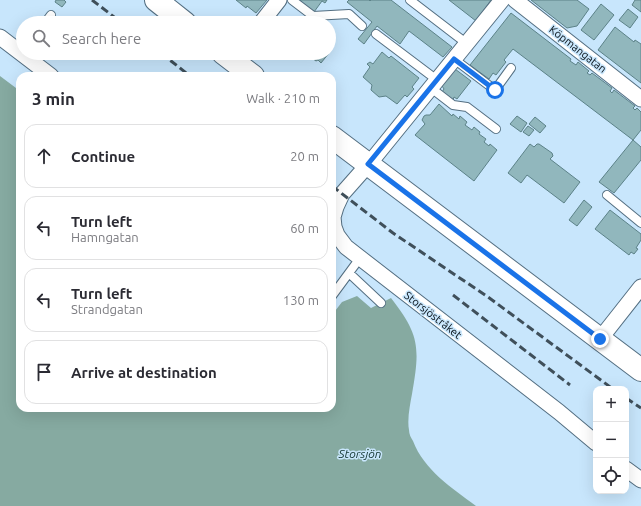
<!DOCTYPE html>
<meta charset="utf-8">
<style>
:root{--surface:#fff;--page:#f7f7f7;--text:#2b2b33;--muted:#7c7c81;--line:#e1e1e2}
body{margin:0;font-family:Ubuntu,sans-serif;background:var(--page);color:var(--text)}
.controls{position:absolute;right:12px;bottom:12px;display:grid;overflow:hidden;border-radius:8px;box-shadow:0 4px 16px #0002}
.controls button{width:36px;height:36px;display:grid;place-items:center;padding:0;border:0;border-bottom:1px solid var(--line);background:var(--surface);color:var(--text);font:20px sans-serif}
.stop{position:absolute;width:12px;height:12px;margin:-9px;border:3px solid #1a73e8;border-radius:50%;background:#fff}
.stop.end{background:#1a73e8;border-color:#fff;box-shadow:0 1px 4px #0008}
.list{margin:0;padding:0;list-style:none}
h2{display:flex;justify-content:space-between;align-items:center;height:52px;margin:0;padding:0 16px;font-size:17px}
h2 small{font-size:13px;font-weight:400;color:var(--muted)}
.list li{display:grid;grid-template-columns:26px 1fr auto;gap:12px;align-items:center;box-sizing:border-box;height:64px;margin:0 8px 8px;padding:0 8px;border:1px solid var(--line);border-radius:12px}
.list b{display:block;font-size:15px;white-space:nowrap}
.list p{margin:0;font-size:13px;white-space:nowrap;color:var(--muted)}
.list em{font-size:13px;font-style:normal;color:var(--muted)}
.icon{flex:none;width:22px;height:22px;fill:none;stroke:currentColor;stroke-width:2;stroke-linecap:round;stroke-linejoin:round}
.map{position:relative;flex:none;width:641px;height:506px;overflow:hidden}
.search{position:absolute;background:var(--surface);box-shadow:0 4px 16px #0002;left:16px;top:16px;width:320px;height:44px;display:flex;align-items:center;gap:10px;box-sizing:border-box;padding:0 14px;border-radius:22px;color:var(--muted);font-size:15px}
.panel{position:absolute;background:var(--surface);box-shadow:0 4px 16px #0002;left:16px;top:72px;width:320px;height:340px;border-radius:12px}
.map>svg:first-child{display:block}
.water{fill:#86aaa1}
.building{fill:#91b7bd;stroke:#5c8288}
.lines{fill:none;stroke-linecap:round;stroke-linejoin:round}
.lane-casing{stroke:#546f82;stroke-width:10}
.street-casing{stroke:#546f82;stroke-width:17}
.secondary-casing{stroke:#546f82;stroke-width:24}
.lane{stroke:#fff;stroke-width:8}
.street{stroke:#fff;stroke-width:15}
.secondary{stroke:#fff;stroke-width:22}
.rail{stroke:#3f4f5a;stroke-width:3;stroke-dasharray:8 4;stroke-linecap:butt}
.route{stroke:#1a73e8;stroke-width:5}
.labels{text-anchor:middle;dominant-baseline:central;stroke-width:3;stroke-linejoin:round;paint-order:stroke}
.street-label{font-size:11px;fill:#040d14;stroke:#c8e6fc}
.water-label{font-size:12px;font-style:italic;fill:#10342d;stroke:#c8e6fc}
</style>
<div class="map">
<svg width="641" height="506" viewBox="0 0 641 506">
<rect width="100%" height="100%" fill="#c8e6fc"/>
<!-- water -->
<path class="water" d="M0 76 20 91V408H332V315L342 302 357 296 371 308 391 298C420 335 420 348 412 394 410 405 407 419 409 430 409 434 411 438 413 441 424 470 452 488 476 506H0Z"/>
<!-- building -->
<path class="building" d="M56 0H64L66 2 62 7 55 2Z
M236 0H267L256 13 247 6 246 8Z
M299 0H327L325 3 322 1 314 12Z
M349 0H369L370 1 371 0H391L452 47 443 57 409 31 400 44 377 26 364 44 358 39 372 22 347 2Z
M449 0H491L476 21Z
M531 0H577L589 9 577 26 567 28Z
M635 0H641V12L632 5Z
M601 4 614 15 594 40 581 30Z
M628 9 638 17 630 28 619 20Z
M511 13 571 59 570 61 576 65 578 62 589 71 587 73 590 75 592 73 612 88 610 91 612 93 614 90 635 106 633 108 635 110 637 108 641 112V130L633 140 513 49 504 60 506 62 496 75 493 73 489 79 470 65Z
M615 27 634 42 635 40 641 44V83L598 50Z
M382 52 389 58 391 56 419 78 412 87 414 89 407 97 405 95 397 104 386 96 379 97 371 90 372 85 363 77 370 67 367 64 370 62 373 64Z
M305 53H329L321 63 318 60 316 61Z
M455 69 471 81 457 99 454 97 453 100 442 92 444 89 442 86Z
M439 104 452 116 453 114 459 119 460 116 467 122 465 125 472 130 474 127 480 132 479 134 486 139 484 142 489 146 490 144 497 150 474 181 415 135 425 124 422 120 424 116 426 115H430Z
M517 116 527 123 521 132 510 124Z
M535 117 546 126 540 133 529 124Z
M528 126 534 130 529 136 523 132Z
M633 140 641 147V160L614 193 599 182Z
M530 144 534 147 537 144H539L552 153 553 156 550 159 580 182 564 203 527 175 521 183 508 173Z
M584 200 592 207 577 226 569 220Z
M610 210 641 234V240L636 248 638 249 634 254 631 252 629 255 595 229Z"/>
<g class="lines">
<!-- lane casing -->
<g class="lane-casing">
<path id="lane" d="M292 0 313 16 349 14 362 26
M410 0 466 43
M45 23 51 15
M376 34 437 80
M454 59 495 90 511 68
M431 88 453 105 467 107 496 129
M607 195 641 223
M349 273 381 303
M332 296 360 258"/>
</g>
<!-- street casing -->
<g class="street-casing">
<path id="street" d="M502 0 373 159 342 194 336 207 333 217 334 227 337 235 346 247 559 412 596 443
M515 0 641 99
M261 23 279 0
M0 37 51 76
M600 339 641 287
M626 469 641 480"/>
</g>
<!-- secondary casing -->
<g class="secondary-casing">
<path id="secondary" d="M156 0 185 23
M223 53 253 76
M332 137 641 370"/>
</g>
<!-- lane -->
<use href="#lane" class="lane"/>
<!-- street -->
<use href="#street" class="street"/>
<!-- secondary -->
<use href="#secondary" class="secondary"/>
<!-- rail -->
<path class="rail" d="M92 0 122 23
M161 53 190 76
M332 186 393 233 488 297 613 389
M453 295 570 385
M626 398 641 408"/>
</g>
<g class="lines">
<!-- route -->
<path class="route" d="M495 90 454 59 368 164 600 339"/>
</g>
<g class="labels">
<!-- street labels -->
<g class="street-label">
<text transform="translate(578 49) rotate(38)">Köpmangatan</text>
<text transform="translate(433 315) rotate(38)">Storsjöstråket</text>
</g>
<!-- water labels -->
<g class="water-label">
<text x="360" y="453">Storsjön</text>
</g>
</g>
</svg>
<div class="controls">
<button>+</button>
<button>−</button>
<button><svg class="icon" aria-label="locate" viewBox="0 0 24 24"><circle cx="12" cy="12" r="6"/><path d="M12 2v4M12 18v4M2 12h4M18 12h4"/></svg></button>
</div>
<div class="stop" style="left:495px;top:90px"></div>
<div class="stop end" style="left:600px;top:339px"></div>
<div class="search"><svg class="icon" aria-label="search" viewBox="0 0 24 24"><circle cx="10" cy="10" r="6"/><path d="M15 15l6 6"/></svg>Search here</div>
<section class="panel">
<h2>3 min<small>Walk · 210 m</small></h2>
<ul class="list">
<li><svg class="icon" aria-label="ahead" viewBox="0 0 24 24"><path d="M12 20V5M6 11l6-6 6 6"/></svg><div><b>Continue</b></div><em>20 m</em></li>
<li><svg class="icon" aria-label="left" viewBox="0 0 24 24"><path d="M17 20v-9H6M10 6l-5 5 5 5"/></svg><div><b>Turn left</b><p>Hamngatan</p></div><em>60 m</em></li>
<li><svg class="icon" aria-label="left" viewBox="0 0 24 24"><path d="M17 20v-9H6M10 6l-5 5 5 5"/></svg><div><b>Turn left</b><p>Strandgatan</p></div><em>130 m</em></li>
<li><svg class="icon" aria-label="arrive" viewBox="0 0 24 24"><path d="M6 21V4h12l-3 4 3 4H6"/></svg><div><b>Arrive at destination</b></div></li>
</ul>
</section>
</div>
